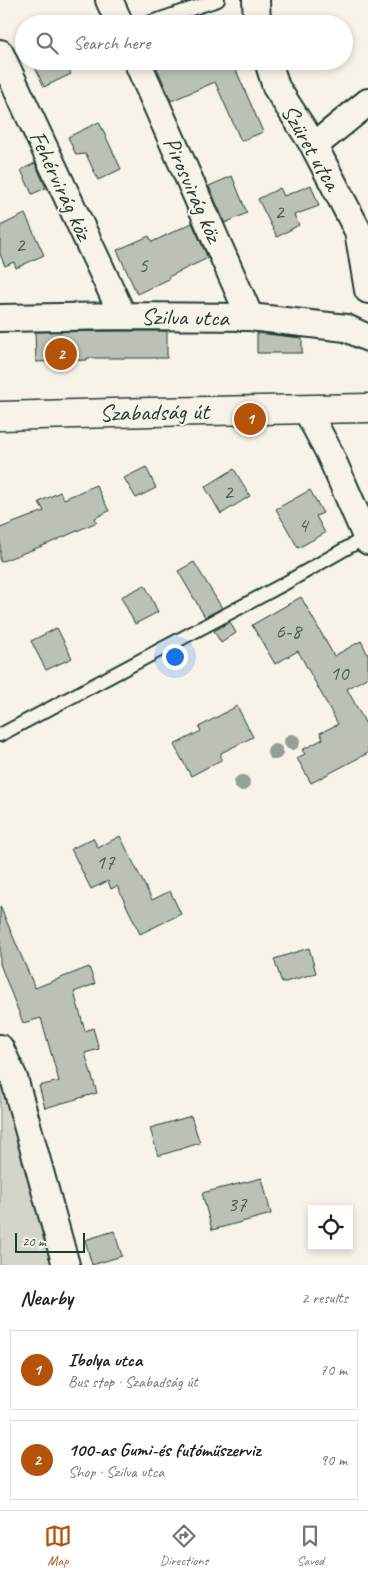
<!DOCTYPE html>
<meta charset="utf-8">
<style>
:root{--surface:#fff;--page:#f6f6f6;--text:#222;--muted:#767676;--line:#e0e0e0;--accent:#b45309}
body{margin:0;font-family:Caveat,sans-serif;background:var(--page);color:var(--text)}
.controls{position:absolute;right:15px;bottom:15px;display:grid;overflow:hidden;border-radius:0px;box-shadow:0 2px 8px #0003}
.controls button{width:45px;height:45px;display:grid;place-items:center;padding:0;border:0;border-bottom:1px solid var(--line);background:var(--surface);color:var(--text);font:25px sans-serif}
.scale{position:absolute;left:15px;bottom:12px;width:70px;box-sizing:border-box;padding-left:5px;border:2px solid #1f3d34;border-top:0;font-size:14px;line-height:18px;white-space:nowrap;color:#1f3d34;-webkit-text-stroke:4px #f7f3e8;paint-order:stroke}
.you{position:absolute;left:174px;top:656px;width:18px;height:18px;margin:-12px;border:4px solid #fff;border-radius:50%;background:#1a73e8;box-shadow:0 0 0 8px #1a73e833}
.badge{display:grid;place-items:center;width:32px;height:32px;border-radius:50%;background:var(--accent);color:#fff;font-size:16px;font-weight:700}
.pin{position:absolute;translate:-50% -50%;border:2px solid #fff;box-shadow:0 1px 5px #0006}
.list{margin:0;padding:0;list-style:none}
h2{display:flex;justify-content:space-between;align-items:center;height:65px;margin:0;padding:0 20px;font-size:21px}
h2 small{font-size:16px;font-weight:400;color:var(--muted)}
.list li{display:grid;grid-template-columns:32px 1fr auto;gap:15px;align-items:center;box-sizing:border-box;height:80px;margin:0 10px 10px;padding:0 10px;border:1px solid var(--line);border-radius:0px}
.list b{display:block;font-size:19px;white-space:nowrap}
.list p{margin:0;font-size:16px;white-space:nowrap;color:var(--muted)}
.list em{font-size:16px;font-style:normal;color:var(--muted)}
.icon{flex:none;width:28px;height:28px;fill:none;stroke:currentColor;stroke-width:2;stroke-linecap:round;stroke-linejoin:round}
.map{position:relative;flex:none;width:368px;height:1265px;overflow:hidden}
.search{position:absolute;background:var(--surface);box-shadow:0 2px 8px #0003;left:15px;right:15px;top:15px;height:55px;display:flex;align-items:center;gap:12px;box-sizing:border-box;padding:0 18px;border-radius:28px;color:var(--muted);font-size:19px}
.sheet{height:245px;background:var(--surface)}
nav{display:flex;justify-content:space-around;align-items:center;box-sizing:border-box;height:70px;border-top:1px solid var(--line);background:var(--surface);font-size:14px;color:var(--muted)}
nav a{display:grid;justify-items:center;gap:2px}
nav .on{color:var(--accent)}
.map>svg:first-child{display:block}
.green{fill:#d3d5ca;stroke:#79897f}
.building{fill:#bbc1b6;stroke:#1f3d34}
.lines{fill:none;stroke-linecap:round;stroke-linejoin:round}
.lane-casing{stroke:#1f3d34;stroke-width:16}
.street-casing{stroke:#1f3d34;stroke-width:30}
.primary-casing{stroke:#1f3d34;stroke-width:31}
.lane{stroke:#f7f3e8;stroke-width:12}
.street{stroke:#f7f3e8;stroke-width:26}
.primary{stroke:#f7f3e8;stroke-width:28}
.tree{fill:#949f96}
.labels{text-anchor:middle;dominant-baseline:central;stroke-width:4;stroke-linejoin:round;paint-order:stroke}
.number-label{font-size:21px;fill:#465e54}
.street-label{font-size:24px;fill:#1f3d34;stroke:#f7f3e8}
</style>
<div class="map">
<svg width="368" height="1265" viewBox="0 0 368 1265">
<rect width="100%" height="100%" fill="#f7f3e8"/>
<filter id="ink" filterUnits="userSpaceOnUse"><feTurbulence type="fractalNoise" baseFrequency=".02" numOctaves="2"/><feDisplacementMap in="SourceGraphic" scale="10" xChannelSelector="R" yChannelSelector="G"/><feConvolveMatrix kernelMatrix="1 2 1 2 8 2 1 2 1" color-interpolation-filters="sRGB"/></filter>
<g filter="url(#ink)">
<!-- green -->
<path class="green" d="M0 1082 2 1086 51 1265H0Z"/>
<!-- building -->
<path class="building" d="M32 61H65L71 74 44 87Z
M154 61H232L263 132 241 141 215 82 171 101Z
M99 122 121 169 98 180 86 154 76 155 68 137Z
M35 163 46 188 32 194 21 170Z
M232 176 247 213 225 223 209 186Z
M311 185 319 206 294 215 299 225 277 237 258 199 280 188 284 196Z
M25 214 44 255 16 268 14 262 5 266 0 254V226Z
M192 223 208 258 168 277 169 279 137 294 117 250 149 236 152 242Z
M123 331H167V358H87V360L36 362 35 332Z
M257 333 302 338V353H257Z
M146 467 156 488 136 498 124 478Z
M234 469 250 496 221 514 205 487Z
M96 485 109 511 95 518 97 522 50 543 0 562V528L44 511 39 502 60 492 64 499Z
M310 490 323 513 316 516 325 533 298 548 276 509Z
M194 562 222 608 205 617 178 571Z
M145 585 158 612 135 624 121 597Z
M301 597 334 656 361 641 368 655V677L347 689 368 728V753L311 783 297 758 305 754 302 750 323 739 320 733 338 724 298 651 275 664 252 625Z
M230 622 236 633 221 643 214 631Z
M57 628 72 658 46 670 31 641Z
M237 706 253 737 221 753V760L191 776 174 745 201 731 199 727Z
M120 836 152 900 170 891 181 914 140 934 117 886 111 889 108 881 91 889 71 849 93 838 98 848Z
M0 906 35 988 89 967 95 984 74 992 85 1031 93 1028 99 1049 85 1053 97 1093 45 1108 39 1086 59 1081 41 1018 23 1023 0 964Z
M309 948 316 973 282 983 274 959Z
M191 1116 200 1143 158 1156 150 1128Z
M262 1178 271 1214 212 1230 202 1193Z
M114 1231 122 1256 92 1265 85 1240Z"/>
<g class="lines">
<!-- lane casing -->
<g class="lane-casing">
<path id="lane" d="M145 24 218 0
M0 735 282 585 366 537"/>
</g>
<!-- street casing -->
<g class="street-casing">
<path id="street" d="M109 0 120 24
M256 0 257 24
M0 53 123 316
M137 61 250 317
M268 61 276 87 314 146 358 231 368 290
M314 146 368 102
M0 318 123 316 250 317 346 328 368 338
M306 409 328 450 368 541
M0 1048 14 1078 66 1265"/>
</g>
<!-- primary casing -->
<g class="primary-casing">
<path id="primary" d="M0 416 151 412 368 408"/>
</g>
<!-- lane -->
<use href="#lane" class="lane"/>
<!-- street -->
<use href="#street" class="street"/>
<!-- primary -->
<use href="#primary" class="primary"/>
</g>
<!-- trees -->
<g class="tree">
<circle cx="292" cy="742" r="8"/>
<circle cx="275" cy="752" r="8"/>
<circle cx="242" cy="783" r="8"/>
</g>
</g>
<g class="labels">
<!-- number labels -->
<g class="number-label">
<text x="279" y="212">2</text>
<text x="20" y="245">2</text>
<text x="143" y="265">5</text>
<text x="228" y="492">2</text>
<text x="303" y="525">4</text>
<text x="288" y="631">6-8</text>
<text x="339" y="673">10</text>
<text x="105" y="862">17</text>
<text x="237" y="1204">37</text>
</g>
<!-- street labels -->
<g class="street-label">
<text transform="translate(311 147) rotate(60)">Szüret utca</text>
<text transform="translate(61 185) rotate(65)">Fehérvirág köz</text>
<text transform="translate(193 189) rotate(66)">Pirosvirág köz</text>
<text transform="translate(185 317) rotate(1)">Szilva utca</text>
<text transform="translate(154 412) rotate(-1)">Szabadság út</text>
</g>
</g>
</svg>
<div class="controls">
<button><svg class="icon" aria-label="locate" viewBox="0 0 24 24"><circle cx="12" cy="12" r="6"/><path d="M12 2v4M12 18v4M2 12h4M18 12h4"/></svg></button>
</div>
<div class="scale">20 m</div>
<div class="you"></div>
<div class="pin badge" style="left:250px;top:419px">1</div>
<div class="pin badge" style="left:61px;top:354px">2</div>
<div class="search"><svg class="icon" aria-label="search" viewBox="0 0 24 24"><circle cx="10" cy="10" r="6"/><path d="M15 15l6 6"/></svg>Search here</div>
</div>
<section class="sheet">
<h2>Nearby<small>2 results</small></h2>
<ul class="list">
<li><span class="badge">1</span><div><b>Ibolya utca</b><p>Bus stop · Szabadság út</p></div><em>70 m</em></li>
<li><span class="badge">2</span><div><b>100-as Gumi-és futóműszerviz</b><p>Shop · Szilva utca</p></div><em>90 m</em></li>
</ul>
</section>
<nav>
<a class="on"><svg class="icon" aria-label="map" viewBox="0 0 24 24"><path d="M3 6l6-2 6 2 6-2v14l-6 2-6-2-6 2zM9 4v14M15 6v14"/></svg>Map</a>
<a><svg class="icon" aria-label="directions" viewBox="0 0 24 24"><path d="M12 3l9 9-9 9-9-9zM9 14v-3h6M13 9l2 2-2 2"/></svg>Directions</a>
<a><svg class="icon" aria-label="saved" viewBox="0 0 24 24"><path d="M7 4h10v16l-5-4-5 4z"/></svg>Saved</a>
</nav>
